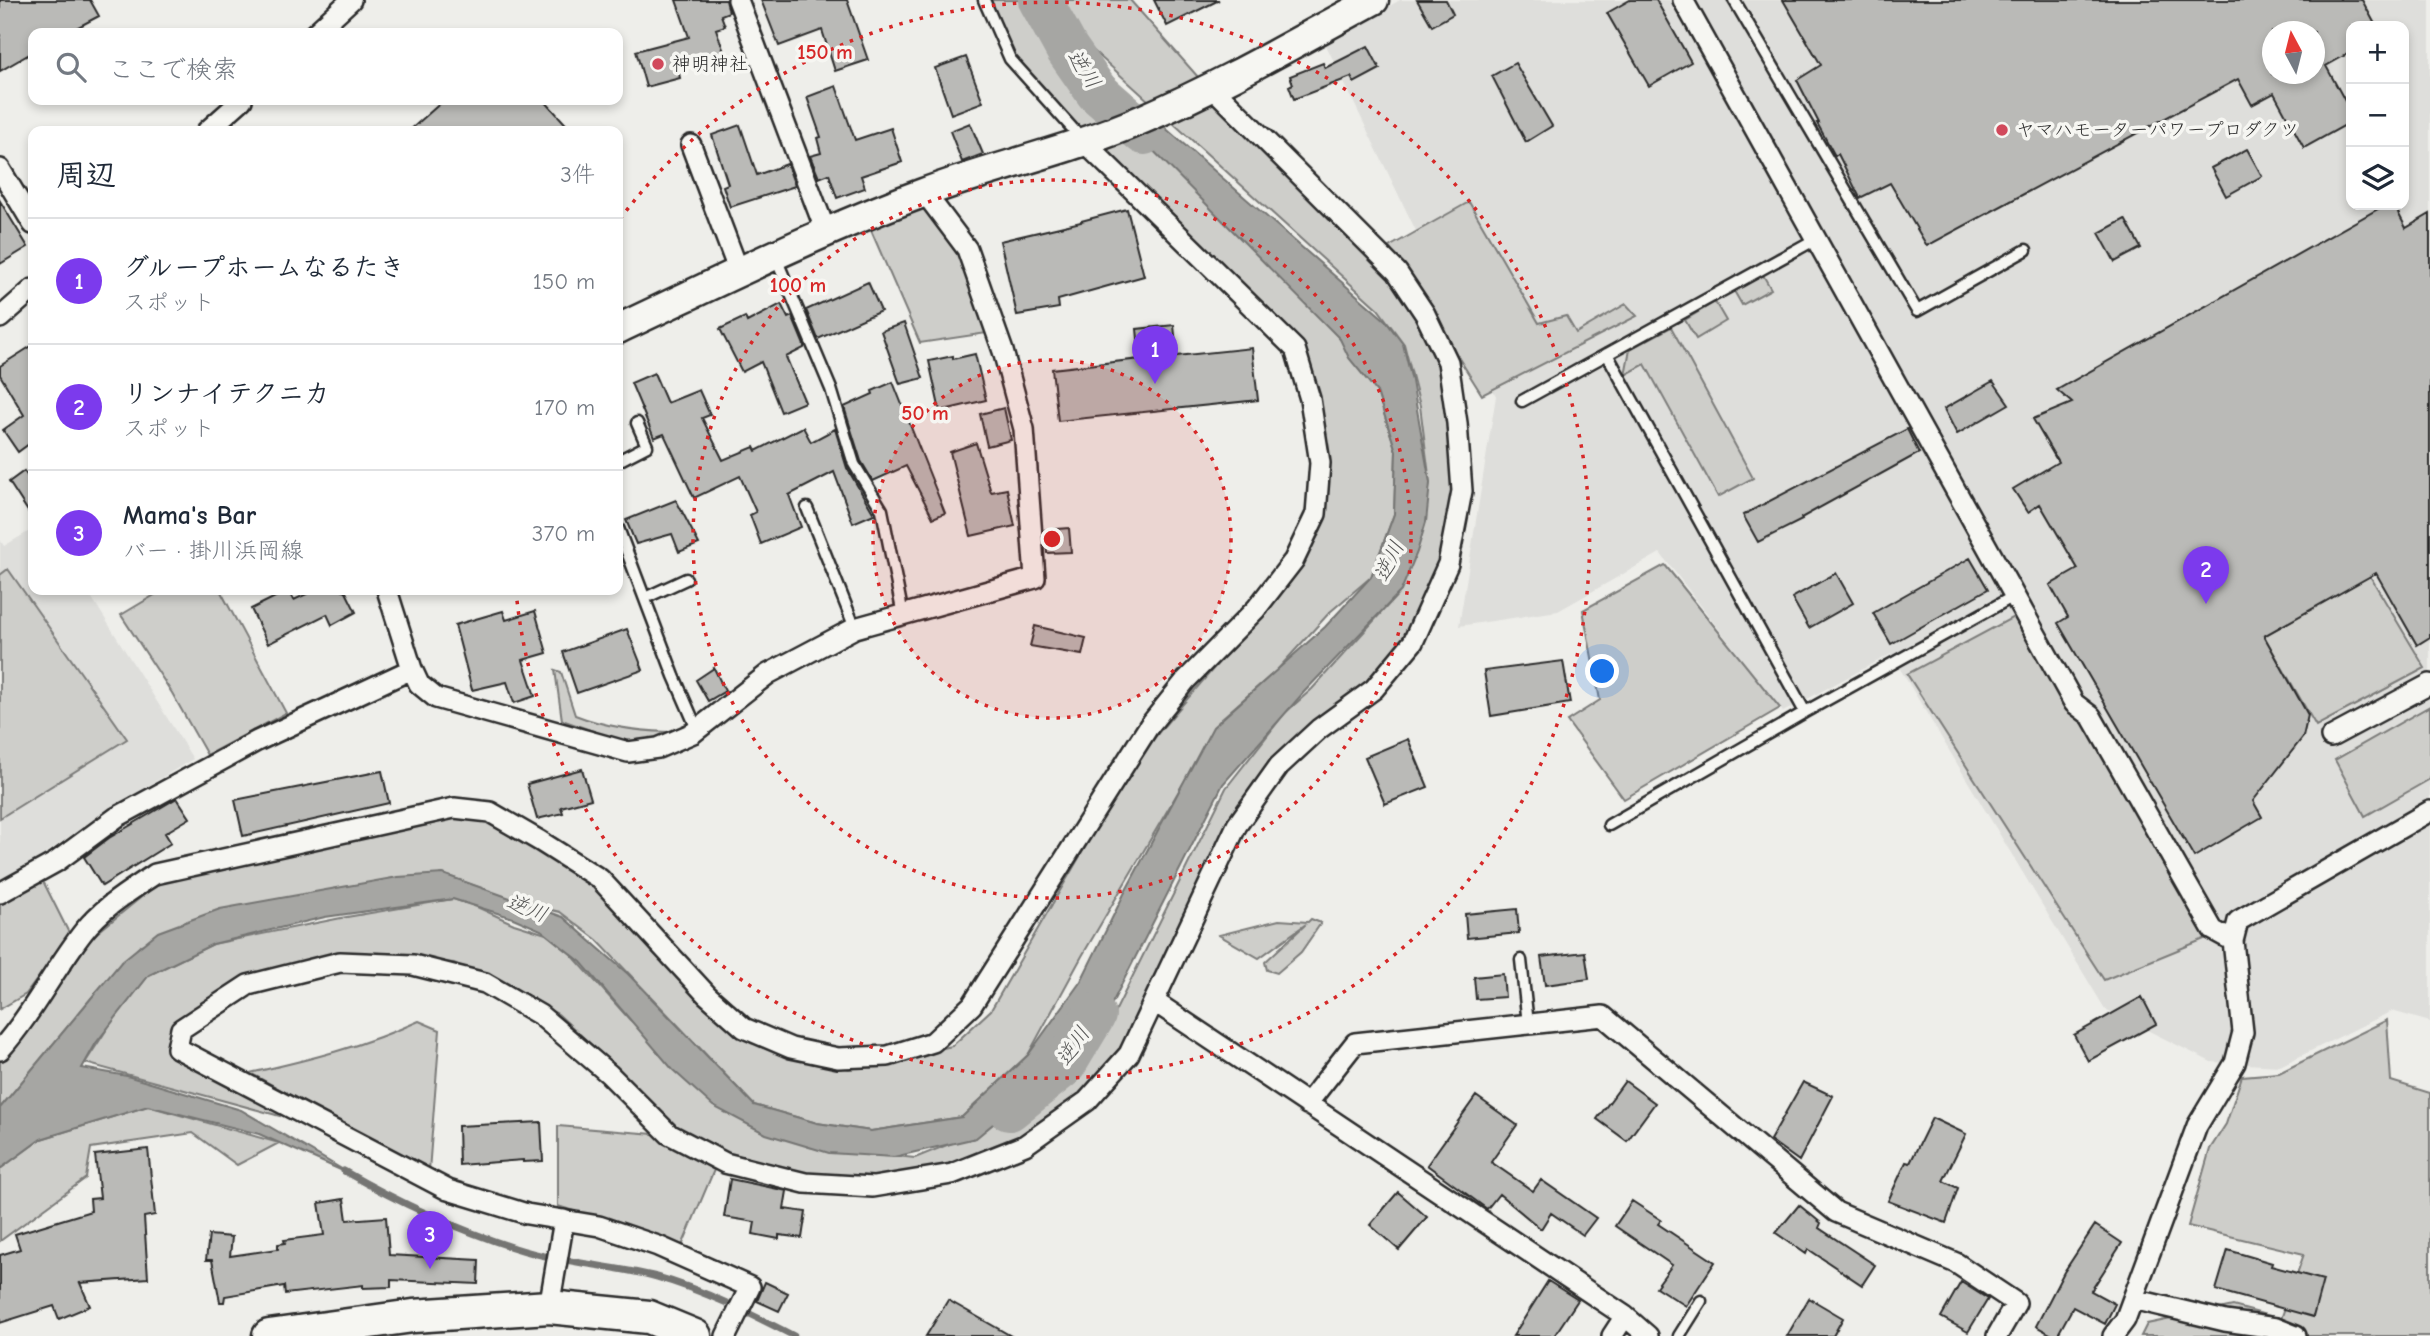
<!DOCTYPE html>
<html lang="ja">
<meta charset="utf-8">
<style>
:root{--surface:#fff;--page:#f6f6f7;--text:#1f2937;--muted:#747a83;--line:#e0e1e3;--accent:#7c3aed}
body{margin:0;font-family:"Comic Neue","Klee One",sans-serif;background:var(--page);color:var(--text)}
.controls{position:absolute;right:21px;top:21px;display:grid;overflow:hidden;border-radius:14px;box-shadow:0 4px 10px #0003}
.controls button{width:63px;height:63px;display:grid;place-items:center;padding:0;border:0;border-bottom:2px solid var(--line);background:var(--surface);color:var(--text);font:35px sans-serif}
.compass{position:absolute;left:2262px;top:21px;width:63px;height:63px;border-radius:50%;background:var(--surface);box-shadow:0 4px 10px #0003;rotate:353deg}
.you{position:absolute;left:1603px;top:672px;width:24px;height:24px;margin:-18px;border:5px solid #fff;border-radius:50%;background:#1a73e8;box-shadow:0 0 0 10px #1a73e833}
.badge{display:grid;place-items:center;width:46px;height:46px;border-radius:50%;background:var(--accent);color:#fff;font-size:23px;font-weight:700}
.pin{position:absolute;translate:-50% -58px;filter:drop-shadow(0 2px 4px #0008)}
.pin::after{content:'';position:absolute;top:37px;width:24px;height:21px;background:inherit;clip-path:polygon(0 0,100% 0,50% 100%)}
.list{margin:0;padding:0;list-style:none}
h2{display:flex;justify-content:space-between;align-items:center;height:91px;margin:0;padding:0 28px;font-size:30px}
h2 small{font-size:23px;font-weight:400;color:var(--muted)}
.list li{display:grid;grid-template-columns:46px 1fr auto;gap:21px;align-items:center;box-sizing:border-box;height:126px;padding:0 28px;border-top:2px solid var(--line)}
.list b{display:block;font-size:26px;white-space:nowrap}
.list p{margin:0;font-size:23px;white-space:nowrap;color:var(--muted)}
.list em{font-size:23px;font-style:normal;color:var(--muted)}
.icon{flex:none;width:38px;height:38px;fill:none;stroke:currentColor;stroke-width:2;stroke-linecap:round;stroke-linejoin:round}
.map{position:relative;flex:none;width:2430px;height:1336px;overflow:hidden}
.search{position:absolute;background:var(--surface);box-shadow:0 4px 10px #0003;left:28px;top:28px;width:595px;height:77px;display:flex;align-items:center;gap:18px;box-sizing:border-box;padding:0 24px;border-radius:14px;color:var(--muted);font-size:26px}
.panel{position:absolute;background:var(--surface);box-shadow:0 4px 10px #0003;left:28px;top:126px;width:595px;height:469px;border-radius:14px}
.map>svg:first-child{display:block}
.built{fill:#dededb;fill-rule:evenodd}
.green{fill:#cececa;stroke:#7c7c7a;stroke-width:2}
.water{fill:#a6a6a3;stroke:#757573;stroke-width:2}
.lines{fill:none;stroke-linecap:round;stroke-linejoin:round}
.stream{stroke:#757573;stroke-width:7}
.river{stroke:#a6a6a3;stroke-width:44}
.building{fill:#babab7;stroke:#2b2b2b;stroke-width:2;fill-rule:evenodd}
.lane-casing{stroke:#2b2b2b;stroke-width:15}
.street-casing{stroke:#2b2b2b;stroke-width:24}
.secondary-casing{stroke:#2b2b2b;stroke-width:33}
.primary-casing{stroke:#2b2b2b;stroke-width:37}
.lane{stroke:#f6f6f2;stroke-width:10}
.street{stroke:#f6f6f2;stroke-width:19}
.secondary{stroke:#f6f6f2;stroke-width:28}
.primary{stroke:#f6f6f2;stroke-width:32}
.ring{fill:none;stroke:#d62828;stroke-width:3.5;stroke-dasharray:3.5 7}
.poi-dot{fill:#d1495b;stroke:#f6f6f2;stroke-width:2.5}
.labels{text-anchor:middle;dominant-baseline:central;stroke-width:7;stroke-linejoin:round;paint-order:stroke}
.poi-label{font-size:19px;fill:#2b2b2b;stroke:#f6f6f2;text-anchor:start}
.water-label{font-size:21px;font-style:italic;fill:#565655;stroke:#f6f6f2}
.centre{fill:#d62828;stroke:#f6f6f2;stroke-width:3.5}
.ring-label{font-size:21px;text-anchor:middle;font-weight:bold;fill:#d62828;stroke:#f6f6f2;stroke-width:7;stroke-linejoin:round;paint-order:stroke}
</style>
<div class="map">
<svg width="2430" height="1336" viewBox="0 0 2430 1336">
<rect width="100%" height="100%" fill="#eeeeea"/>
<filter id="ink" filterUnits="userSpaceOnUse"><feTurbulence type="fractalNoise" baseFrequency=".0143" numOctaves="2"/><feDisplacementMap in="SourceGraphic" scale="14" xChannelSelector="R" yChannelSelector="G"/><feConvolveMatrix kernelMatrix="1 2 1 2 8 2 1 2 1" color-interpolation-filters="sRGB"/></filter>
<g filter="url(#ink)">
<!-- built -->
<path class="built" d="M1400 0H2430V1022L2392 1011 2280 1066 2211 1062 2105 1009 1891 654 1783 712 1660 553 1558 611 1459 626 1496 396 1325 43ZM2351 26H2404V205H2351ZM2272 32H2314V74H2272Z
M33 529V590H87L193 759 101 814 42 856 0 880V540L4 546Z"/>
<!-- green -->
<path class="green" d="M984 0H1130L1213 94 1393 272 1445 365 1459 490 1448 552 1405 645 1366 684 1278 758 1124 1041 1099 1081 1035 1130 973 1159 880 1180 843 1182 727 1159 672 1129 609 1061 558 1014 454 963 337 955 176 1027 172 1053 289 1106 280 1116 85 1063 109 1026 149 975 213 944 341 918 453 899 477 907 514 924 546 934 571 954 630 1020 809 1147 915 1158 987 1129 1108 1026 1226 788 1285 713 1312 689 1401 591 1430 483 1420 406 1404 344 1378 309 1075 34 1071 26 1075 40 1340 339 1377 392 1396 451 1394 514 1371 577 1330 612 1277 670 1221 719 1082 956 1028 1055 962 1117 871 1131 817 1123 754 1105 597 940 560 912 522 903 443 874 141 945 97 991 0 1108V1061L30 1029 92 937 155 886 220 860 454 808 501 819 598 889 751 1043 849 1069 952 1046 991 1010 1131 768 1164 726 1288 582 1320 533 1327 469 1302 349 1075 129 1010 59Z
M1469 202 1539 323 1566 316 1576 333 1626 304 1637 316 1482 395 1389 247Z
M923 206 960 258 987 333 920 343 870 228Z
M1763 275 1771 289 1742 305 1734 291Z
M1715 302 1726 321 1696 339 1685 320Z
M1671 327 1753 478 1718 497 1645 364 1625 375 1630 349Z
M1665 565 1780 708 1624 799 1567 721 1600 700 1583 610Z
M8 569 127 739 0 818V575Z
M2370 576 2425 668 2316 726 2264 636Z
M163 590H220L286 713 207 755 172 693 121 615Z
M2019 614 2219 933 2104 980 1907 674Z
M555 670 561 672 575 715C606 727 635 731 668 732L664 740 630 744 562 720Z
M2430 706V779L2365 816 2335 760Z
M43 881 70 935 26 994 0 1009V903Z
M1311 919 1321 923 1301 952 1277 973 1267 970 1265 962 1306 924 1259 958 1219 935 1279 920 1308 922Z
M2387 1020 2391 1081 2430 1093V1336H2141L2147 1324 2233 1306 2281 1319 2304 1254 2188 1226 2210 1149 2226 1124 2242 1076 2279 1073Z
M419 1021 440 1030 429 1171 250 1073C308 1060 364 1046 419 1021Z
M148 1106 279 1143 237 1165 193 1133 91 1148 86 1178 0 1241V1169L41 1139Z
M558 1126 654 1134 714 1170 682 1246 558 1206Z"/>
<!-- water -->
<path class="water" d="M1028 0H1057L1075 40 1139 105 1385 320 1403 344 1412 381 1430 483 1426 522 1417 552 1401 591 1304 692 1223 784 1093 1041 976 1138 894 1157 829 1153 766 1134 713 1106 673 1070 581 962 541 930 513 918 453 899 325 917 213 944 149 975 96 1043 82 1068 127 1076 241 1110 352 1175 259 1134 148 1106 41 1139 0 1169V1108L122 961 158 932 220 909 398 877 443 874 563 917 628 974 754 1105 817 1123 871 1131 962 1117 1028 1055 1081 981 1124 894 1213 727 1325 627 1371 577 1394 514 1396 451 1377 392 1349 358 1340 339 1118 115 1035 21Z"/>
<g class="lines">
<!-- stream -->
<path class="stream" d="M344 1171C398 1202 456 1229 515 1248 561 1263 610 1265 657 1277 704 1290 751 1314 794 1336"/>
<!-- river -->
<path class="river" d="M1040 0 1067 49 1097 92 1144 133
M1009 1109 1064 1065 1094 1015"/>
</g>
<!-- building -->
<path class="building" d="M0 0H90L99 16 67 33H33V52L0 71Z
M676 0H726L729 12 721 15 725 26 716 29 724 52 678 69 680 78 646 87 636 51 689 37Z
M761 0H847L868 60 835 71 822 30 779 46Z
M1154 0H1219L1167 26Z
M1417 0H1446L1453 14 1432 26Z
M1630 0H1656L1691 62 1649 86 1607 13Z
M1783 0H2362L2376 26H2351V52L2326 66 2351 112V122L2304 148 2274 93 2252 105 2238 79 1927 246 1890 183 1860 198 1838 154 1835 156 1817 123H1819L1797 80 1821 65ZM2272 32H2314V74H2272Z
M1368 46 1380 69 1354 83 1351 77 1294 99 1289 86 1293 84 1290 76 1323 63 1325 68Z
M966 57 983 102 951 114 935 68Z
M1515 63 1552 126 1526 142 1492 76Z
M836 86 855 140 891 128 902 162 861 176 865 188 837 198 829 174 819 178 810 156 821 153 817 138 821 137 807 97Z
M444 100H544L572 131H409Z
M970 123 983 154 962 162 950 131Z
M740 125 757 175 787 164 795 186 730 207 723 186 728 184 712 135Z
M2247 149 2262 176 2226 196 2211 168Z
M0 201 28 247 0 264Z
M2385 205H2394L2406 228 2430 214V637L2417 645 2376 573 2264 636 2308 715 2303 737 2253 801 2262 817 2194 857 2058 623 2068 617 2050 585 2078 569 2040 504 2028 512 2013 489 2058 462 2033 419 2072 403 2057 390Z
M1127 209 1144 276 1058 300 1059 308 1017 315 1000 241 1081 222V221Z
M2125 219 2141 248 2115 262 2099 233Z
M868 282 881 311 818 339 806 310Z
M781 304 788 318 792 316 804 345V348L786 357 805 402 781 412 761 362 742 372 720 329 745 317 747 322Z
M904 323 923 378 900 384 881 331Z
M1174 325 1177 356 1252 348 1258 400 1058 421 1052 369 1140 359 1137 329Z
M33 345V441L18 452 3 430 24 415 0 375V366Z
M975 354 986 400 940 411 929 361 953 356V359Z
M654 373 667 403 699 390 710 415 702 418 723 460 754 447 756 451 803 427 811 442 835 429 847 468 874 514 853 523 834 472 789 495 801 527 761 544 750 515 756 512 740 476 694 498 664 434 654 438 631 383Z
M1993 381 2009 404 1957 434 1944 409Z
M893 382 945 513 933 518 906 466 873 481 861 461 844 407 873 394 872 391Z
M1004 408 1011 440 987 446 980 414Z
M1907 429 1919 453 1801 518 1802 520 1758 542 1743 515Z
M976 443 991 492 1007 489 1015 526 971 536 950 452Z
M24 471 33 484V519L9 482Z
M676 500 699 544 679 552 672 534 636 544 626 520Z
M1069 528 1071 552 1047 553 1045 530Z
M1970 558 1988 589 1891 644 1873 613Z
M1836 573 1853 603 1809 628 1792 598Z
M289 590 294 600 315 590H345L356 612 332 625 327 614 268 644 251 609Z
M503 611 506 620 535 611 547 653 523 660 535 696 514 703 507 682 472 690 455 625Z
M1035 626 1086 638 1082 655 1030 646Z
M627 629 643 670 577 693 563 652Z
M1563 661 1570 703 1491 716 1484 671Z
M714 668 725 691 708 701 696 680Z
M1408 739 1428 787 1385 804 1365 757Z
M582 769 591 799 561 807 563 813 537 819 527 784Z
M382 771 389 803 243 836 235 800Z
M177 798 190 818 165 833 171 843 102 886 84 857 109 838Z
M1517 909 1519 933 1467 938 1465 914Z
M1585 952 1589 979 1545 985 1541 957Z
M1503 974 1505 997 1476 999 1474 977Z
M2142 997 2156 1024 2088 1061 2074 1035Z
M1625 1081 1655 1103 1627 1141 1597 1119Z
M1803 1082 1833 1096 1799 1161 1770 1140Z
M1476 1096 1517 1125 1491 1162 1533 1191 1541 1180 1596 1218 1583 1235 1551 1213 1541 1229 1499 1194 1487 1209 1427 1165Z
M1932 1118 1966 1134 1943 1181 1958 1188 1946 1223 1888 1201 1906 1162 1910 1163Z
M541 1122 543 1161 523 1162V1160L459 1165 458 1126Z
M148 1149 155 1215 144 1217 148 1278 80 1283 90 1306 59 1319 54 1306 0 1323V1255L20 1249 15 1234 91 1211 90 1199 100 1198 95 1155Z
M730 1179 787 1191 784 1209 806 1212 802 1238 779 1235V1239L753 1234 755 1222 724 1217Z
M1398 1192 1427 1217 1399 1250 1370 1225Z
M344 1199 347 1220 386 1217 389 1255 479 1260 478 1284 391 1280V1287L363 1288V1285L285 1294 284 1286 225 1296 224 1302H220L212 1260H206L209 1235 232 1237 230 1256 278 1249V1244L285 1243 284 1240 324 1235 319 1203Z
M1632 1201 1661 1220 1658 1224 1715 1262 1686 1306 1656 1287 1672 1265 1615 1226Z
M1799 1205 1821 1223 1819 1228 1875 1265 1862 1285 1808 1249 1806 1254 1776 1233Z
M2095 1225 2122 1243 2091 1291 2115 1304 2105 1324 2073 1307 2057 1336H2054L2036 1326 2064 1272Z
M2228 1250 2272 1263 2271 1266 2323 1280 2313 1317 2216 1290Z
M1548 1281 1578 1300 1554 1336H1513Z
M765 1282 788 1293 779 1311 757 1301Z
M1961 1282 1988 1299 1968 1332 1941 1317Z
M1809 1298 1843 1318 1833 1336H1787Z
M948 1300 1011 1336H926Z"/>
<g class="lines">
<!-- lane casing -->
<g class="lane-casing">
<path id="lane" d="M984 0 1010 59 1081 138
M1734 0 1917 311 2026 250
M775 256 831 389 854 464 882 510 903 615
M1607 354 1805 712 2014 596
M1522 401 1816 239
M618 461 647 446 637 423
M807 508 855 628
M618 528 674 676 697 729
M645 598 686 579
M1609 825 1805 712
M1521 960 1528 1024
M1679 1336 1701 1301"/>
</g>
<!-- street casing -->
<g class="street-casing">
<path id="street" d="M738 0 826 232
M1683 0 2074 703 2091 716 2213 930 2233 941
M315 33 351 0
M207 131 242 100
M691 145 739 272
M0 169 33 224
M0 318 33 289
M387 590 412 669 419 684 436 698 628 752 658 748 693 733 768 674 855 628 1035 578 1024 429 1003 351 967 249 925 193
M2331 737 2430 684
M0 893 56 862 117 817 257 741 412 669
M1155 1002 1625 1316 1648 1336
M0 1050C33 1013 54 969 84 931 103 907 130 891 155 874L454 808 490 812 540 841 600 879 707 995 744 1028 791 1048 838 1058 888 1056 933 1042 972 1005 1149 726 1186 680 1256 609 1294 560 1316 514 1320 463 1310 399 1295 349 1084 142
M1307 1104 1355 1043 1603 1016 1836 1212 1956 1263 2016 1303 1997 1336
M2133 1299 2225 1321 2276 1328 2296 1336
M549 1307 564 1220
M726 1336 750 1287 658 1246 599 1226 527 1214 448 1190 177 1048 181 1029 248 985 340 962 413 965 485 983 540 1015 609 1074 669 1134 725 1163 805 1183 873 1187 952 1174 1025 1145 1087 1101 1129 1054 1237 825 1279 766 1319 729 1374 689 1413 642 1448 564 1462 491 1457 423 1448 362 1425 314 1397 272 1212 87
M1612 1336 1625 1316
M2113 1336 2125 1320 2197 1126 2235 1063 2243 1032 2233 941 2238 921 2430 811"/>
</g>
<!-- secondary casing -->
<g class="secondary-casing">
<path id="secondary" d="M618 329C718 282 818 232 923 193 995 166 1072 150 1143 119 1223 85 1298 41 1374 0"/>
</g>
<!-- primary casing -->
<g class="primary-casing">
<path id="primary" d="M269 1336 413 1316 549 1307 649 1317 695 1336"/>
</g>
<!-- lane -->
<use href="#lane" class="lane"/>
<!-- street -->
<use href="#street" class="street"/>
<!-- secondary -->
<use href="#secondary" class="secondary"/>
<!-- primary -->
<use href="#primary" class="primary"/>
</g>
</g>
<!-- distance rings -->
<circle cx="1052" cy="539" r="179" fill="#d62828" fill-opacity=".12"/>
<g class="ring">
<circle cx="1052" cy="539" r="179"/>
<circle cx="1052" cy="539" r="359"/>
<path d="M620 219A538 538 0 1 1 516 591"/>
</g>
<!-- markers -->
<g class="poi-dot">
<circle cx="658" cy="64" r="7"/>
<circle cx="2002" cy="130" r="7"/>
</g>
<g class="labels">
<!-- poi labels -->
<g class="poi-label">
<text x="672" y="64">神明神社</text>
<text x="2016" y="130">ヤマハモーターパワープロダクツ</text>
</g>
<!-- water labels -->
<g class="water-label">
<text transform="translate(1084 69) rotate(57)">逆川</text>
<text transform="translate(1389 561) rotate(-64)">逆川</text>
<text transform="translate(527 908) rotate(22)">逆川</text>
<text transform="translate(1073 1046) rotate(-56)">逆川</text>
</g>
</g>
<circle cx="1052" cy="539" r="10" class="centre"/>
<g class="ring-label">
<text x="825" y="59">150 m</text>
<text x="798" y="292">100 m</text>
<text x="925" y="420">50 m</text>
</g>
</svg>
<div class="controls">
<button>+</button>
<button>−</button>
<button><svg class="icon" aria-label="layers" viewBox="0 0 24 24"><path d="M12 4l9 5-9 5-9-5zM3 14l9 5 9-5"/></svg></button>
</div>
<svg class="compass" viewBox="-18 -18 36 36"><path d="M0-13l5 13h-10z" fill="#e53935"/><path d="M0 13l5-13h-10z" fill="#747a83"/></svg>
<div class="you"></div>
<div class="pin badge" style="left:1155px;top:384px">1</div>
<div class="pin badge" style="left:2206px;top:604px">2</div>
<div class="pin badge" style="left:430px;top:1269px">3</div>
<div class="search"><svg class="icon" aria-label="search" viewBox="0 0 24 24"><circle cx="10" cy="10" r="6"/><path d="M15 15l6 6"/></svg>ここで検索</div>
<section class="panel">
<h2>周辺<small>3件</small></h2>
<ul class="list">
<li><span class="badge">1</span><div><b>グループホームなるたき</b><p>スポット</p></div><em>150 m</em></li>
<li><span class="badge">2</span><div><b>リンナイテクニカ</b><p>スポット</p></div><em>170 m</em></li>
<li><span class="badge">3</span><div><b>Mama's Bar</b><p>バー · 掛川浜岡線</p></div><em>370 m</em></li>
</ul>
</section>
</div>
